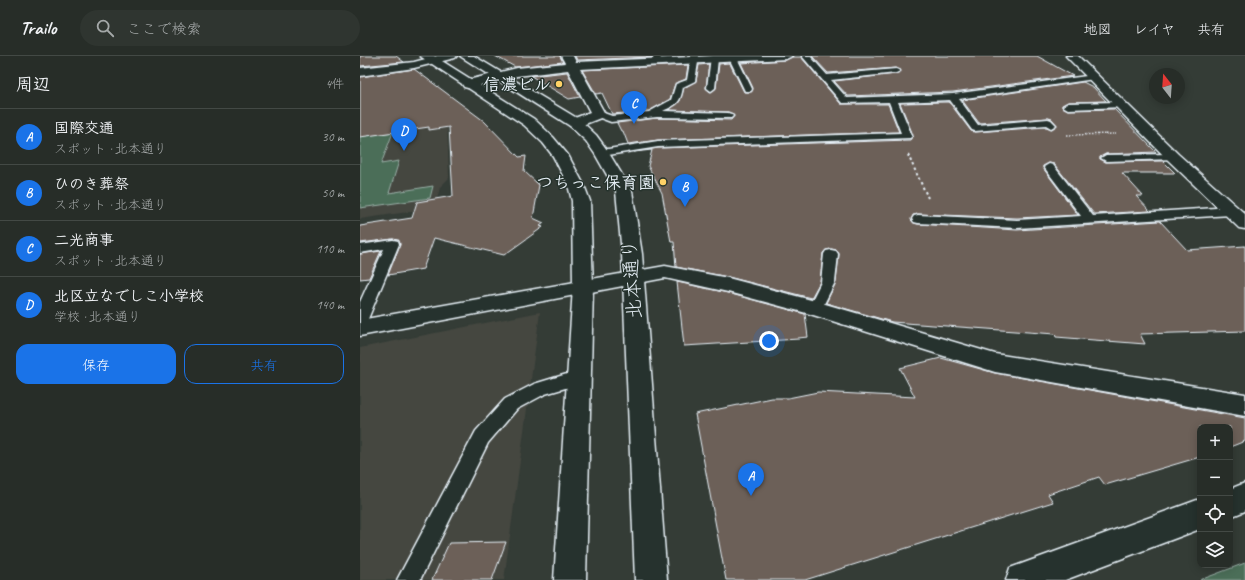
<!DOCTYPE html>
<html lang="ja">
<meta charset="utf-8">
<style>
:root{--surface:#272d28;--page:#2f3530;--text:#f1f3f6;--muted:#a4a8a8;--line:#434945;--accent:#1a73e8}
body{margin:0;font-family:Caveat,"Klee One",sans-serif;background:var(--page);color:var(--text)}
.controls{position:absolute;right:12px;bottom:12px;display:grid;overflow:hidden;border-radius:8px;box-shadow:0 2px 10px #0003}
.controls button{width:36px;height:36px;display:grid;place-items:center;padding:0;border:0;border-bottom:1px solid var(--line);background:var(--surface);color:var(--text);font:20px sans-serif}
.compass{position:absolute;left:789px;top:12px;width:36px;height:36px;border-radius:50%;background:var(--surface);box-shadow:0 2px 10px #0003;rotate:343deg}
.you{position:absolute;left:409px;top:285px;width:14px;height:14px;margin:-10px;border:3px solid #fff;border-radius:50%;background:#1a73e8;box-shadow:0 0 0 6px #1a73e833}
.badge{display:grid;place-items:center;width:26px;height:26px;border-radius:50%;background:var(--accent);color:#fff;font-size:13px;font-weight:700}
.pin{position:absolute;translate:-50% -33px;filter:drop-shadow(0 1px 2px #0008)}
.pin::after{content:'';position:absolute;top:21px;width:14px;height:12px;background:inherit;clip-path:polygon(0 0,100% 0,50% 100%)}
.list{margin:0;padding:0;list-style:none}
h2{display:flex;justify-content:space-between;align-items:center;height:52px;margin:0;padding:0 16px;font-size:17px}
h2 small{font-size:13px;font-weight:400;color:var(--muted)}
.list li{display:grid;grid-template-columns:26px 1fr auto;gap:12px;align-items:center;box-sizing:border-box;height:56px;padding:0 16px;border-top:1px solid var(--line)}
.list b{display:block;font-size:15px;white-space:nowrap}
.list p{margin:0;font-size:13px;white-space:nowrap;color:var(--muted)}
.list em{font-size:13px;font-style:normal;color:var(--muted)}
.actions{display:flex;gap:8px;padding:12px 16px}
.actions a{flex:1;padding:9px 0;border:1px solid var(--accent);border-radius:12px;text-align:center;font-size:14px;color:var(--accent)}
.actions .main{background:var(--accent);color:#fff}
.icon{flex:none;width:22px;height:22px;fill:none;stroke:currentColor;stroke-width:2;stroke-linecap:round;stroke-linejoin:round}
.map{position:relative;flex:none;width:885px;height:524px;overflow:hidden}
header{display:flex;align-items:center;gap:24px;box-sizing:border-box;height:56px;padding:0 20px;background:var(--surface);border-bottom:1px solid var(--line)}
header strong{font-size:19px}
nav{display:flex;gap:22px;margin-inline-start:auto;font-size:14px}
.search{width:280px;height:36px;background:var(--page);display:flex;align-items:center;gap:10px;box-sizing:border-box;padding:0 14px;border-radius:22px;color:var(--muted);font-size:15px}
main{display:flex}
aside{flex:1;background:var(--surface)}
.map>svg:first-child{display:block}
.built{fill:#454740}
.green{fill:#4c6e59;stroke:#9ab0a8}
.building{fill:#6c6059;stroke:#e8f1f8}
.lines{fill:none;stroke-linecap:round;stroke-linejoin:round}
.lane-casing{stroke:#e8f1f8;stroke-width:3}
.street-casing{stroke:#e8f1f8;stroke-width:3}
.highway-casing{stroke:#e8f1f8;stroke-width:3}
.path-far1{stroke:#e8f1f8;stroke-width:1.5;stroke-dasharray:1.5 1.5;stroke-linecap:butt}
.path{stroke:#e8f1f8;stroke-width:2;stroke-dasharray:2.5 2.5;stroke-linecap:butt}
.lane{fill:#26332d;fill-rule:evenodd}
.street{fill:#26332d;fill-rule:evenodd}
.highway{fill:#26332d;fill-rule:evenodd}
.poi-dot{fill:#ffd166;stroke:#26332d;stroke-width:1.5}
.labels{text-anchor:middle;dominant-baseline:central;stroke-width:3;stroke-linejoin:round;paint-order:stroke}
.far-poi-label{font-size:17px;font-weight:bold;fill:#e8f1f8;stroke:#26332d;text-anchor:end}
.street-label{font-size:20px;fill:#e8f1f8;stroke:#26332d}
</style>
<header>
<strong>Trailo</strong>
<div class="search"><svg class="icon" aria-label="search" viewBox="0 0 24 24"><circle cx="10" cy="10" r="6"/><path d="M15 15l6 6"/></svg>ここで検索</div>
<nav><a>地図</a><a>レイヤ</a><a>共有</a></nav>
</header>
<main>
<aside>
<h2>周辺<small>4件</small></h2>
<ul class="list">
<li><span class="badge">A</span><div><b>国際交通</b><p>スポット · 北本通り</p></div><em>30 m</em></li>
<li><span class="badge">B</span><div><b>ひのき葬祭</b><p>スポット · 北本通り</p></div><em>50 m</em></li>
<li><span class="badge">C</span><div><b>二光商事</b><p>スポット · 北本通り</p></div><em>110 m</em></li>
<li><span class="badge">D</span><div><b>北区立なでしこ小学校</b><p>学校 · 北本通り</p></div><em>140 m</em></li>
</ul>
<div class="actions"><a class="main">保存</a><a>共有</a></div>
</aside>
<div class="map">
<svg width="885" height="524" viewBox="0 0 885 524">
<rect width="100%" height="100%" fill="#343c36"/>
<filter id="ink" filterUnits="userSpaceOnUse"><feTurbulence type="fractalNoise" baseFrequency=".025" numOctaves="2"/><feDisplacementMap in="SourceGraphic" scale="8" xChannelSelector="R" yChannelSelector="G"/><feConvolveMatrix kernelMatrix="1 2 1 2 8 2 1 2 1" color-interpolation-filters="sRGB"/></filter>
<g filter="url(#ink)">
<!-- built -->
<path class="built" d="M0 38 87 62 89 122 80 131 75 152 0 163Z
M180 256 144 524H0V292Z"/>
<!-- green -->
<path class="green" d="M33 76 21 108 39 105 29 137 73 130 70 142 0 152V80Z
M885 507V524H840Z"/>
<!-- building -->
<path class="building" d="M0 0H36L44 6 0 10Z
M135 0H200L203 6 155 11Z
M215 0H292V1L217 4Z
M452 0H677L713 20 593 36 488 40 474 25 536 18 541 14 536 12 468 17Z
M432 1H441L481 48H528L539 76 298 84 268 88 263 75H261L257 67 297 62 371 64 374 60 368 56 309 54 320 45 324 32 336 25 339 9 349 8 346 32 350 36 356 32 359 8 368 7 370 8 384 36H391L393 32 381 7 426 4Z
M328 9 326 23 315 28 310 43 289 55 252 58 242 37 236 38 222 14Z
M54 13 124 65 159 101 166 100 164 115 179 129 173 162 184 167 180 170 183 171 144 199 74 182 63 213 28 219 40 189 39 185 33 183 0 187V170L52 162 57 146 93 140 89 71 69 74V71L0 81V21Z
M207 16 220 41 209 43 171 20Z
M723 26 733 31 746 45 708 46 702 49V51L708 54 754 53 796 96 746 98 740 101V103L746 106 803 105 815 117H762L783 140H776L790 155 734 158 694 108 689 107 683 110V112L718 159 657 162 558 158 553 159 551 164 554 167 558 168 657 174 800 165 827 194 885 190V275L780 278 785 288 696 281 695 278 532 266 466 247 476 226 479 198 477 194 471 193 466 194 463 197 460 226 451 242 368 221 316 211 314 186H311L302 137 288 110 292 94 274 96 298 92 550 84 553 79 540 47 589 46 611 75 615 76 686 71 692 73 697 69 692 63 688 62 619 67 602 44Z
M21 195 9 222 0 223V198Z
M317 226 368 237 445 258 448 281 438 282 439 283 324 290Z
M581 302 635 317 885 362V385L870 391V371H840V401L745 429 739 421 688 438 693 446 445 524H366L335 358 412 342H428L458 336 555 341 540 312Z
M146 486 132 524H72L89 487Z"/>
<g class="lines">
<!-- lane casing -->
<g class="lane-casing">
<path id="lane" d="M293 0H301L300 8H294Z
M331 0H339L335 25 323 31C320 48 317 48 303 55L368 57 371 58 373 60 371 62 297 61 251 66 235 60 233 58 238 55 252 60 289 56 311 44 316 28 327 24Z
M370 0H376L377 2 392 33 391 35H385L384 33 369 2Z
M442 0H450L467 19 536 13 540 15 536 17 471 24 487 42 593 38 734 19 738 21 734 23 599 43 618 69 688 63 691 64 696 69 691 72 686 69 615 75 612 74 590 44 538 46 552 80 550 82 298 91 242 100 237 97 242 94 298 85 541 77 529 46 482 47Z
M351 1H357L358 3 355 32 351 35 347 32Z
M761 46 764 47 765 49 764 51 708 53 703 50 708 47Z
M813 98 817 99 818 101 817 103 746 105 741 102 746 99Z
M689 108 693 109 733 160 871 151 875 152 877 155 875 158 871 159 657 172 558 167 554 166 552 163 554 160 558 159 657 164 721 160 684 111Z
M33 184 38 185 39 188 8 263 5 267 0 268V246L24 193 0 197V189Z
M471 194 476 195 478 198 475 226 460 256 455 257 450 256 448 252 461 226 464 198 466 195Z
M220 314 226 316 228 321 226 326 185 338 157 353 128 387 60 524H37L116 375 145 343 174 328Z"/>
</g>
<!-- street casing -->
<g class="street-casing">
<path id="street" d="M77 0H97L95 2 54 12 0 20V12L54 6Z
M201 0H213L216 6 353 0H432L426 3 220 13 245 58 243 61 220 70 215 71 210 70 208 67 210 64 230 56 208 14 157 20 108 32 104 31 102 28 104 25 157 12 205 7Z
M706 0H718L818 98 885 158V173L879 172 808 104Z
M305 210 368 222 455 245 635 298 885 338V360L635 316 450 258 368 236 305 222 0 280V264Z
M885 427V455L870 461V433Z
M840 443V473L705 524H646L650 512Z"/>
</g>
<!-- highway casing -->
<g class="highway-casing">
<path id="highway" d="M60 0H74L174 63 193 81 208 99 224 129 230 145 233 231 226 524H194L213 231 212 145 208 129 193 100 183 87 164 69Z
M100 0H114L220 64 236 79 247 94 272 135 282 198 307 524H275L262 198 256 135 235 98 226 85 210 70Z"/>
</g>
<!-- path-far1 -->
<path class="path-far1" d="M707 79 756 78"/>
<!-- path -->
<path class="path" d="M548 99 568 142"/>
<!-- lane -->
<use href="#lane" class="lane"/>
<!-- street -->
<use href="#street" class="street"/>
<!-- highway -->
<use href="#highway" class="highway"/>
</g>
</g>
<!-- markers -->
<g class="poi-dot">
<circle cx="199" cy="28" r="4"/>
<circle cx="303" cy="126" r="4"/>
</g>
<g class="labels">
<!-- far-poi labels -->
<g class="far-poi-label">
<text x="191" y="28">信濃ビル</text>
<text x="295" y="126">つちっこ保育園</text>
</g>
<!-- street labels -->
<g class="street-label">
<text transform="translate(272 223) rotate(-94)">北本通り</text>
</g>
</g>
</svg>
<div class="controls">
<button>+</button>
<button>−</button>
<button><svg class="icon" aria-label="locate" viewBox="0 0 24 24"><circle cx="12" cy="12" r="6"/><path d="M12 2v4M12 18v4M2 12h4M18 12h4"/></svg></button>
<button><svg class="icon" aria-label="layers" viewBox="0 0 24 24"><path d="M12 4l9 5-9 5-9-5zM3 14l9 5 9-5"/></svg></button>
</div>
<svg class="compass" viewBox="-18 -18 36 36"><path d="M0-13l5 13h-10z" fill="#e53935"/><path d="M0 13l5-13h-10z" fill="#a4a8a8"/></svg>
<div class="you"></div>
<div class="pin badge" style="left:391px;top:440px">A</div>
<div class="pin badge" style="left:325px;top:151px">B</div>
<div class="pin badge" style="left:274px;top:68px">C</div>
<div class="pin badge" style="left:44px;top:95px">D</div>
</div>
</main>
